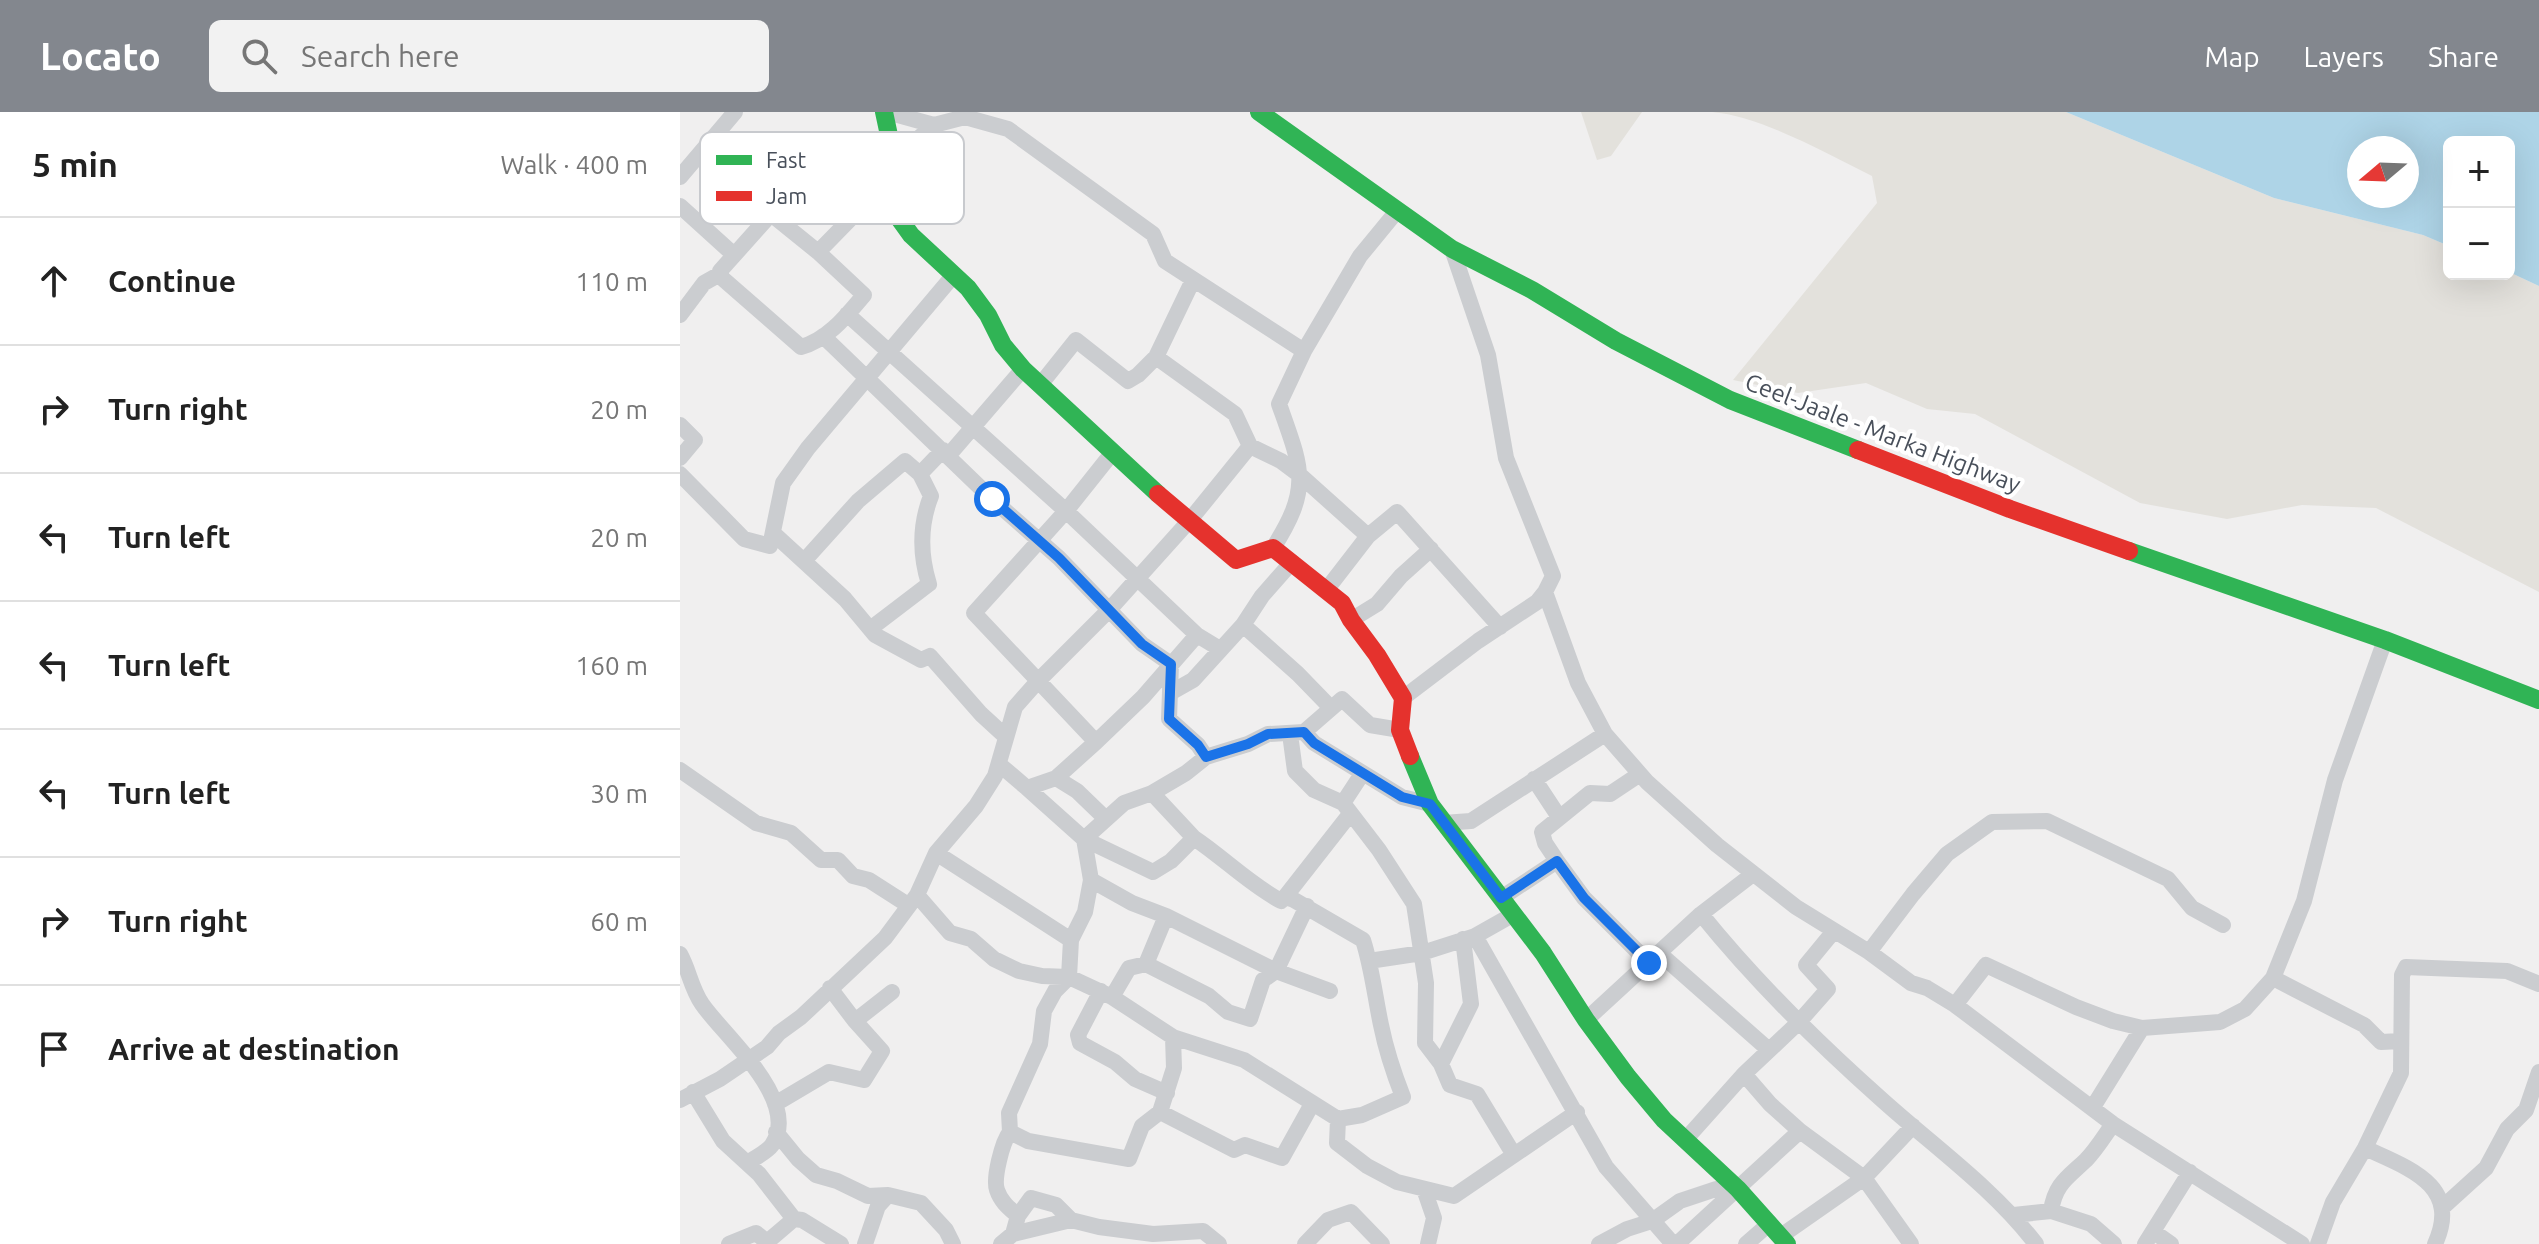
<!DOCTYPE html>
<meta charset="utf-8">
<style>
:root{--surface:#fff;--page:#f2f2f2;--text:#222;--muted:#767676;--line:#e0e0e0;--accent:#83878e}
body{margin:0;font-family:Ubuntu,sans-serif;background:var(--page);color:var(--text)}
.controls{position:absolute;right:24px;top:24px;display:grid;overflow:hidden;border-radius:12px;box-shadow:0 8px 32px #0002}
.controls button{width:72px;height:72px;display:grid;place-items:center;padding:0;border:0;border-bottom:2px solid var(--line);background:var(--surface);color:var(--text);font:40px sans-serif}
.compass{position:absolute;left:1667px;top:24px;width:72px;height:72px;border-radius:50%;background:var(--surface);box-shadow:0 8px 32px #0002;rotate:251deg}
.stop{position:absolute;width:24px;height:24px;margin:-18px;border:6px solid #1a73e8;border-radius:50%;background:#fff}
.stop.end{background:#1a73e8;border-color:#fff;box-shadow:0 2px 8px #0008}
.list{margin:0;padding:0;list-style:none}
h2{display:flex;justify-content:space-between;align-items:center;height:104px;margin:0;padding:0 32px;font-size:34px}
h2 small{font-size:26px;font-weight:400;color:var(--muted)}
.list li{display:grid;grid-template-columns:52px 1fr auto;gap:24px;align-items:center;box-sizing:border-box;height:128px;padding:0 32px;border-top:2px solid var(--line)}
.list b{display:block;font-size:30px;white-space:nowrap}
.list em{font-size:26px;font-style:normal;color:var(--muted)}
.icon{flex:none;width:44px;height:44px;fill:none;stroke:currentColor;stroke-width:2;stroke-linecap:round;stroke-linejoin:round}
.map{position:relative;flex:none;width:1859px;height:1132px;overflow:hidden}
header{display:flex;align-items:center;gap:48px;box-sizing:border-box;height:112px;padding:0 40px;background:var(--accent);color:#fff}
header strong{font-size:38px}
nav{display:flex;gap:44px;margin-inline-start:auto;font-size:28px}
.search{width:560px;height:72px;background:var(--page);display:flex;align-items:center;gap:20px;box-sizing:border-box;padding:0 28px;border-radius:12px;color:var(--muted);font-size:30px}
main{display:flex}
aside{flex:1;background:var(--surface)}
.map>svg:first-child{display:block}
.sand{fill:#e3e1dc}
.water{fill:#aed4e7;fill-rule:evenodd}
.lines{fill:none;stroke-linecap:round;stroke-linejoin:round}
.street{stroke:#cbcdd0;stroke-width:16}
.fast{stroke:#30b455;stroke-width:18}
.jam{stroke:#e5322d;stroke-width:18}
.route{stroke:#1a73e8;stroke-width:10}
.labels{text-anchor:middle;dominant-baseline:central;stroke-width:8;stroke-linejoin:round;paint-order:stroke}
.street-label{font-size:24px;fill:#484f5a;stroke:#fff}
.key{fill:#fff;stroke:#c8cace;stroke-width:2}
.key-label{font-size:22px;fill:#484f5a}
</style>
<header>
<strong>Locato</strong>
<div class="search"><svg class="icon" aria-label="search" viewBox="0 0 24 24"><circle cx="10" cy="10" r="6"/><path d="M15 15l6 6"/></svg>Search here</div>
<nav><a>Map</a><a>Layers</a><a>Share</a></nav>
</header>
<main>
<aside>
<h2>5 min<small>Walk · 400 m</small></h2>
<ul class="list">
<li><svg class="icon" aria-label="ahead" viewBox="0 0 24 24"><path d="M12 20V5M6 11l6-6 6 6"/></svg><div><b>Continue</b></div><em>110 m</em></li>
<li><svg class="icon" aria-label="right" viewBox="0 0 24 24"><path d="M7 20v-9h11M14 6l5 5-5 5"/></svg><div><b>Turn right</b></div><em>20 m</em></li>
<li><svg class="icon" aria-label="left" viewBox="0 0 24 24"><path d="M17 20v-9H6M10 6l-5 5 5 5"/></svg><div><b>Turn left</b></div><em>20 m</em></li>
<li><svg class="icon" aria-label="left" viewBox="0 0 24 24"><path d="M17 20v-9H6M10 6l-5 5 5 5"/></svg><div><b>Turn left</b></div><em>160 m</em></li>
<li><svg class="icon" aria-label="left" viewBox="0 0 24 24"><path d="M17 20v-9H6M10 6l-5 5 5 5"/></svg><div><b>Turn left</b></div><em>30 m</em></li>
<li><svg class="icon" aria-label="right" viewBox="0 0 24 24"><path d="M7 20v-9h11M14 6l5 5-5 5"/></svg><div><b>Turn right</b></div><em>60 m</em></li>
<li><svg class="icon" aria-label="arrive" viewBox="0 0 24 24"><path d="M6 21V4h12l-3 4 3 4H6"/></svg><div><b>Arrive at destination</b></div></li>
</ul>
</aside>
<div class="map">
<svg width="1859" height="1132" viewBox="0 0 1859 1132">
<rect width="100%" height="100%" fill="#f0efef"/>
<!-- sand -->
<path class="sand" d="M901 0H962L931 44 917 48Z
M1032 0H1386L1594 86 1743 123 1769 134V162L1829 160 1859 174V480L1696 396 1622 393 1547 407 1460 391 1295 302 1247 297 1186 271 1118 281 1053 268 1197 91 1192 64C1147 42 1081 4 1032 0Z"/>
<!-- water -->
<path class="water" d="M1386 0H1859V174L1829 160V30H1769V134L1743 123 1594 86ZM1679 36H1727V84H1679Z"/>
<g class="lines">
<!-- street -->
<path class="street" d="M207 0 254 13
M214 47 254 13 285 5 328 17 473 122 485 149 624 239
M0 65 55 0
M0 94 53 142
M772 137 808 243 826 346 873 464 865 480 898 571 925 622 967 670 1037 733 1116 795 1189 840 1231 871 1247 876 1275 893 1433 1012 1622 1132
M138 140 91 102 40 159 42 166 121 235C148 228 167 203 184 183L138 140 184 93 209 84
M513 168 476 245 555 302 570 334 601 349 621 364 688 424
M167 202 386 399 517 523 540 537
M0 203 24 171 40 162
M143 224 312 387 379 446 462 532 491 552 489 607 518 633 526 645
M360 273 396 228 448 269 458 263 476 245
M0 313 15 328 0 346
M268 344 343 257
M0 362 64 427 90 434 103 371 128 336 273 164
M93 421 165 487 195 523 241 548 250 544 301 602 325 624
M593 436C632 375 622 357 599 292L624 239 680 144 717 99
M124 449 178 389 225 349 240 362
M647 477 688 424 717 400 820 515
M671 508 697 492 721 464 751 437
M563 513 618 562 651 596
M190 517 249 472C240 443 240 412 251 384L240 362 263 338
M490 581 513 568 563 513 582 484 612 450
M723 586 798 529 857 490 865 480
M624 620 662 587 690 613 720 618
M610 622 615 659 634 678 663 691 699 738 734 792 746 871 745 931 761 952 770 973 797 982 834 1043
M416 630 294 501 386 399 433 340
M320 653 347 676 376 666 416 630 463 585 517 523
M0 658 76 711 111 721 141 748H158L173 764 189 768 228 793
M376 666 397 679 426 707
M854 667 879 705
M347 676 404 727 473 760 491 749 514 726C544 746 569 772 601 789L605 785 614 788 683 828C692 856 695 885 701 913 706 938 714 962 723 985L682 1003 658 1007
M472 681 514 726
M663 691 682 662
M763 711 791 709 925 622
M256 741 391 828
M877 749 904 786 969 851
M411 768 452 791 486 804 596 859 650 879
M237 783 270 821 291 827 314 847 339 859 362 864 389 865 432 885 493 925 494 956 480 1000
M605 785 670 702
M821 786 877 749 865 731 862 720 910 681 930 682 960 662
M1021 802C1075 869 1136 929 1200 986 1253 1034 1312 1075 1356 1132
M795 824 926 1055 993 1132
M1189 840 1233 782 1267 742 1312 710 1367 709 1488 767 1512 796 1543 813
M979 841 1089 938
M0 842C9 858 11 876 22 892 44 924 122 989 92 1033 87 1040 75 1046 67 1051
M689 849 742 841 795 824 834 802
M466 852 529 884 548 900 570 907 583 868 596 859 627 794
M1593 866 1684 913 1701 930 1721 929
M421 879 398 923 400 931 435 950 455 967 487 981
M432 885 449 856 466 852 486 804
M1275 893 1306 853 1396 895 1433 909 1462 916 1540 910 1565 897 1593 866 1624 789 1655 668 1705 528
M906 908 1021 802 1073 762
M175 909 212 880
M493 925 564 948 658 1007 657 1031 687 1054 717 1070 774 1084 897 1000
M761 952 791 892 783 827
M1064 962 1090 992 1120 1019 1184 1066 1231 1132
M13 980 43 1029 79 1062 114 1107
M0 988 40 967 87 935 99 921 121 905 205 826 237 783 256 741 296 694 315 664 335 595 358 569 430 497 510 408 570 334
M95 992 149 960 184 968 202 939 175 909 150 876
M1413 995 1462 916
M96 1020 118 1047 136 1063 157 1069 188 1084 208 1083 241 1091 266 1118 273 1132
M330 1020 348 1029 449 1047 462 1014 480 1000 554 1038 565 1033 602 1046 632 992
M1005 1028 1064 962 1118 911 1148 877 1126 853 1154 819
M1685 1036C1728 1056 1782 1073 1755 1132
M744 1077 754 1106 748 1132
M1763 1095 1806 1056 1827 1017 1846 998 1859 960
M1371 1099C1375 1072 1387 1066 1406 1048 1416 1038 1425 1023 1433 1012
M1334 1103 1371 1099 1411 1112 1434 1132
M338 1104C329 1096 321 1090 317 1078 313 1067 322 1030 330 1020L329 1001 360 932 364 899 375 879 389 865 391 828 405 800 411 768 404 727 444 691 472 681 506 661 526 645 568 632 588 622 624 620 634 631 722 685 750 692
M1474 1120 1491 1132
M333 1122 338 1104 351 1086 376 1093 391 1108 419 1115 473 1122 523 1119 539 1132
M1101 1124 1184 1066 1233 1014
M49 1132 76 1121 87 1130 114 1107 122 1108 161 1132
M185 1132 198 1094 208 1083
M321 1132 333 1122 391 1108
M625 1132 648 1108 671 1100 702 1132
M919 1132 947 1117 972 1109 1000 1089 1036 1077H1058
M997 1132 1120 1019
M1066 1132 1090 1111
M1465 1132 1510 1060
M1638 1132 1653 1090 1685 1036 1721 961 1722 863 1726 855 1827 859 1859 872"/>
<!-- fast -->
<path class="fast" d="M204 0 214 47 206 73 213 98 231 123 288 176 308 203 323 233 343 257 478 382
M579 0 772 137 852 178 936 229 1050 288 1178 338
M1449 439 1705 528 1859 588
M730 644 750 692 863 841 906 908 948 965 984 1008 1058 1077 1107 1132"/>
<!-- jam -->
<path class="jam" d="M1178 338 1330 397 1449 439
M478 382 556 448 593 436 662 491 671 508 697 543 723 586 720 618 730 644"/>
</g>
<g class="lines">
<!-- route -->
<path class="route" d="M312 387 379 446 462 532 491 552 489 607 518 633 526 645 568 632 588 622 624 620 634 631 722 685 750 692 821 786 877 749 904 786 969 851"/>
</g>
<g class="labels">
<!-- street labels -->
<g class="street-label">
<text transform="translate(1203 321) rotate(21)">Ceel-Jaale - Marka Highway</text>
</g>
</g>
<!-- legend -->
<rect x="20" y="20" width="264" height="92" rx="12" class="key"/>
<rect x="36" y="43" width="36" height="10" fill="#30b455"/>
<rect x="36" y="79" width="36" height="10" fill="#e5322d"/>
<g class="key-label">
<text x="86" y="56">Fast</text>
<text x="86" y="92">Jam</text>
</g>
</svg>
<div class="controls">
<button>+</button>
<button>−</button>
</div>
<svg class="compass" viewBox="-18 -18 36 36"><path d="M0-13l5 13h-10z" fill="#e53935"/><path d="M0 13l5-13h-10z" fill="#767676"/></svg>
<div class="stop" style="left:312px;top:387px"></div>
<div class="stop end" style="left:969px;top:851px"></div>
</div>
</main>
